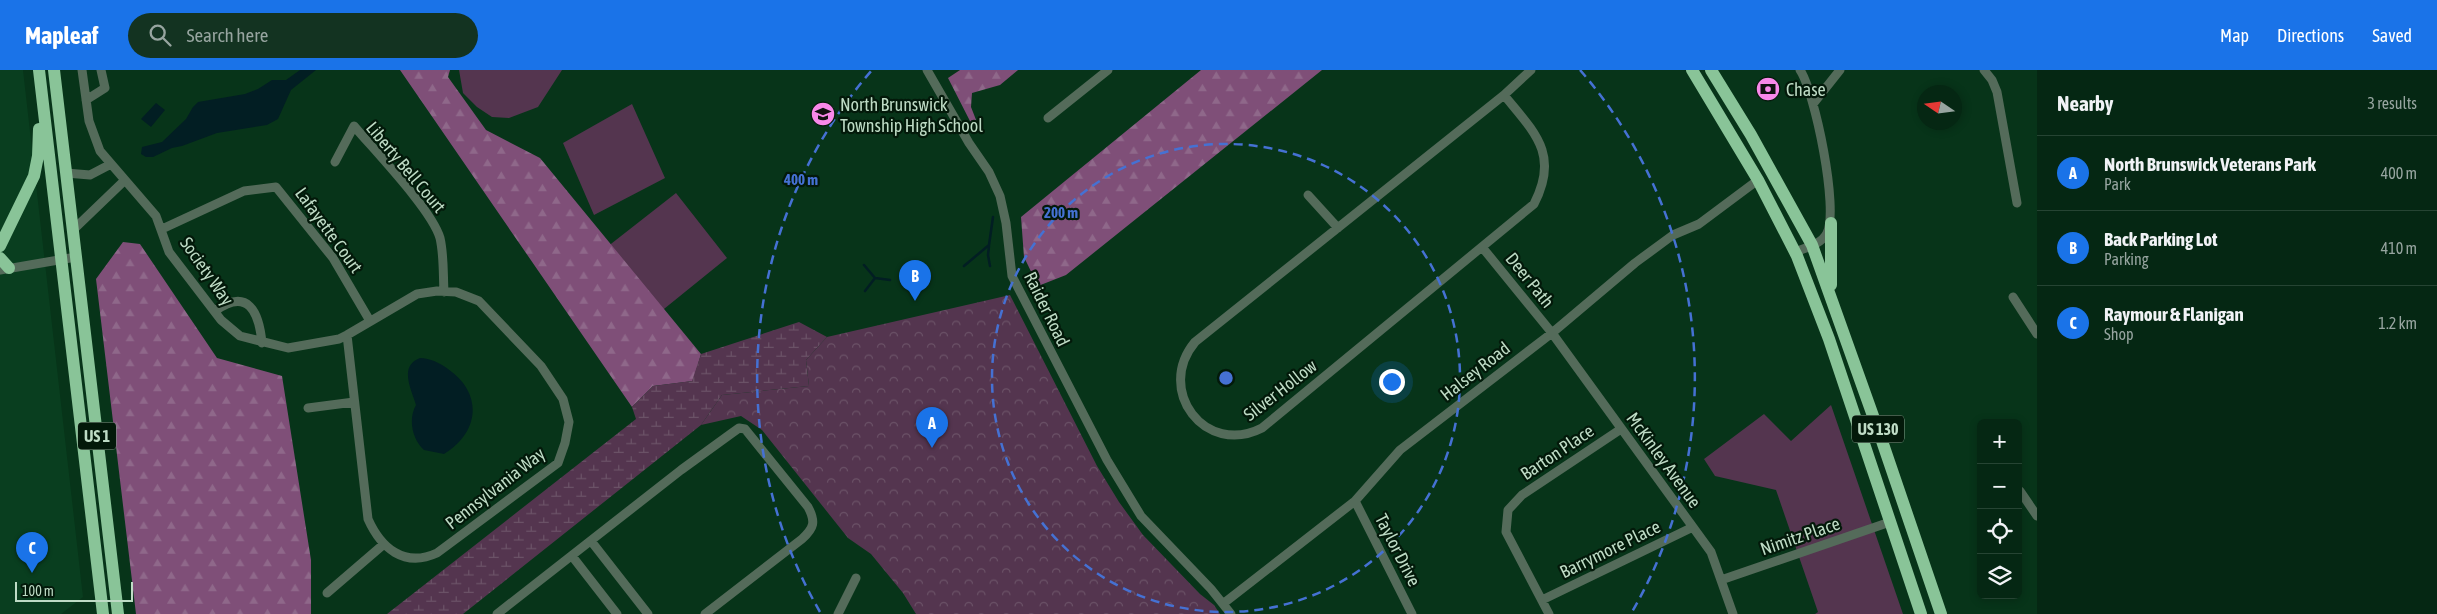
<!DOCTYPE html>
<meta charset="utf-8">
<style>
:root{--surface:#052713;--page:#133321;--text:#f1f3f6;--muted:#97a5a0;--line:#264433;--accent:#1a73e8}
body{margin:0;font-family:"Asap Condensed",sans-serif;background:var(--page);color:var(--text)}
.controls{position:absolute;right:15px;bottom:15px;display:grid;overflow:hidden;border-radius:8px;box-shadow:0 2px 8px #0003}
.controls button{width:45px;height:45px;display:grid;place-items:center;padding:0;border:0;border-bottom:1px solid var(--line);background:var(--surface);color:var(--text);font:25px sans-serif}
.compass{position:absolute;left:1917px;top:15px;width:45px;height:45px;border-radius:50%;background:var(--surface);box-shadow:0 2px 8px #0003;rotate:283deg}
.scale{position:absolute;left:15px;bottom:12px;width:118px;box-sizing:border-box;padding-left:5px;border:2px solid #bedbc5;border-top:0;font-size:14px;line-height:18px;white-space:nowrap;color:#bedbc5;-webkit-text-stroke:4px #03190a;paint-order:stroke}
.you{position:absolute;left:1391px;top:311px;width:18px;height:18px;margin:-12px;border:4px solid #fff;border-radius:50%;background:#1a73e8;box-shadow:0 0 0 8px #1a73e833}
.badge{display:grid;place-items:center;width:32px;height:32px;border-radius:50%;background:var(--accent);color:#fff;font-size:16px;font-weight:700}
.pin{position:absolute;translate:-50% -41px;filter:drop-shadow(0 1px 2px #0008)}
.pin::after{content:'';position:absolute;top:26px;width:18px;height:15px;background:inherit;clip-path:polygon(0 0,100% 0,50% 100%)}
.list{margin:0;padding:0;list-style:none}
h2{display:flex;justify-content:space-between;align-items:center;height:65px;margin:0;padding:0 20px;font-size:21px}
h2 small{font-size:16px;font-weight:400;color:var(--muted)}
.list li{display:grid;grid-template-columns:32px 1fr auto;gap:15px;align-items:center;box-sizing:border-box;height:75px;padding:0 20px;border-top:1px solid var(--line)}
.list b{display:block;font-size:19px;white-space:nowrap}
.list p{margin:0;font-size:16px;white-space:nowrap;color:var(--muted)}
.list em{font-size:16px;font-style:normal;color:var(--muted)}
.icon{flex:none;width:28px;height:28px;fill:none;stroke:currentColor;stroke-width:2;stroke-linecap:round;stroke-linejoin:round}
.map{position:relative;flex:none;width:2037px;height:544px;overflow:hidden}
header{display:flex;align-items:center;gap:30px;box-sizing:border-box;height:70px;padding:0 25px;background:var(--accent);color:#fff}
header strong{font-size:24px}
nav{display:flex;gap:28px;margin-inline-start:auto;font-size:18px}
.search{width:350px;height:45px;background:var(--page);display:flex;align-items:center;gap:12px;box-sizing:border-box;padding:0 18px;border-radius:28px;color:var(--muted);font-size:19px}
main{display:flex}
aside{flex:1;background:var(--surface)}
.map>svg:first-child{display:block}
.built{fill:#093e1f}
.green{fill:#54354f}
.forest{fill:url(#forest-firs)}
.wetland{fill:url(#wetland-marsh)}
.park{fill:url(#park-crowns)}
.water{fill:#021e23}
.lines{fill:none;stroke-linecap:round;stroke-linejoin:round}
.stream{stroke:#021e23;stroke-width:2.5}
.minor{stroke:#546b5a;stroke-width:9}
.highway{stroke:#89c498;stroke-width:12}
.ring{fill:none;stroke:#4571d3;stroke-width:2.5;stroke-dasharray:9 6}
.labels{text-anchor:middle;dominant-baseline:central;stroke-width:4.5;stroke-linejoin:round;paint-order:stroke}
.shield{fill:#03190a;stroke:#86a18d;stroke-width:1}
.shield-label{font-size:16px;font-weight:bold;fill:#bedbc5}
.poi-label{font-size:18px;fill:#bedbc5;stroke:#03190a;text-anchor:start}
.street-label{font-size:18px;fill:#bedbc5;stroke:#03190a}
.centre{fill:#4571d3;stroke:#03190a;stroke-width:2.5}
.ring-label{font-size:15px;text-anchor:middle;font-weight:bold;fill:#4571d3;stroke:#03190a;stroke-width:4.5;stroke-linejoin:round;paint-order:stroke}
</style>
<header>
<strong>Mapleaf</strong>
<div class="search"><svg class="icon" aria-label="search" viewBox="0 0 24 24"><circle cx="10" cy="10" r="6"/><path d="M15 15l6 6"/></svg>Search here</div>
<nav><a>Map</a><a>Directions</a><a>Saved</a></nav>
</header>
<main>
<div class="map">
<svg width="2037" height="544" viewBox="0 0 2037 544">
<defs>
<pattern id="forest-firs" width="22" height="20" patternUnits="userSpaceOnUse" patternTransform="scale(1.25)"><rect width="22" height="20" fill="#7f4f78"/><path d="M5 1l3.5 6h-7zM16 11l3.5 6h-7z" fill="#8f688a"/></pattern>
<pattern id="wetland-marsh" width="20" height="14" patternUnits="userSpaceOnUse" patternTransform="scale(1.25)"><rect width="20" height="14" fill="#54354f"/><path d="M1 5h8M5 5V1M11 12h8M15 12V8" fill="none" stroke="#6b5267"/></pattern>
<pattern id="park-crowns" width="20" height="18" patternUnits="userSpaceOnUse" patternTransform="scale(1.25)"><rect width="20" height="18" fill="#54354f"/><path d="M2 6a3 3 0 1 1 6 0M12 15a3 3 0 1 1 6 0" fill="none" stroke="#6b5267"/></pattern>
</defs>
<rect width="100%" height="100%" fill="#073419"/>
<!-- built -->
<path class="built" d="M0 0H23L83 527 61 544H0Z"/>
<!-- green -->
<path class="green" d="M459 0H562L538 37 509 48 492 47 477 37 463 23Z
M632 34 665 108 594 145 563 73Z
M676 123 727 188 659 243 607 177Z
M1831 335 1903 544H1815L1818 542 1776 420 1715 406 1704 389 1764 344 1791 371Z"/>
<!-- forest -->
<path class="forest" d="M400 0H450L448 7 486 60 540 88 701 284 693 311 653 316 632 337Z
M960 0H1018L1000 15 972 23 971 37 980 60 972 55 948 8Z
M1201 0H1322L1066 205 1038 216 1024 187 1021 147Z
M123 172 140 174 217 288 282 306 311 490V544H136L96 209Z"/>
<!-- wetland -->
<path class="wetland" d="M799 252 827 267 806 290 809 316 722 325 701 355 463 544H387L636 349 632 337 653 316 692 311 701 284Z"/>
<!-- park -->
<path class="park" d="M1010 225 1097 396 1119 432 1143 465 1200 524 1214 535 1220 544H916L903 523 871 484 848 468 762 360 741 346 701 355 722 325 809 316 806 290 827 267Z"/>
<!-- water -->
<path class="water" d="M300 0H316L291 20 278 49 267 55 217 63 182 76 172 78 153 87H146L141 84 142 77 162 72 186 49 193 37 198 32 245 24 258 19 272 10H286Z
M156 33 165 40 151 57 141 49Z
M420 288C430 288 440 293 448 299 483 323 480 362 444 384L424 380C412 369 408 349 416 335 412 321 398 296 420 288Z"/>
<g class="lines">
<!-- stream -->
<path class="stream" d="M989 176 988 185 990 196
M864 195 875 208 890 210
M964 196 989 175 993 147
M865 221 875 208"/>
<!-- minor -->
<path class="minor" d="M82 0 89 51 100 81 156 146 169 182 221 250 240 266 288 278 339 269 347 265
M927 0 969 73 989 102 1000 126 1006 153 1012 206 1107 390 1141 446 1211 519 1231 544
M1984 0 1992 10 1997 22 2017 133
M1504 25C1534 62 1560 84 1534 134L1262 358C1205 387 1155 320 1195 272L1504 25 1531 0
M86 30 105 18 101 0
M1813 34 1840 0
M1048 48 1108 0
M335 92 354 56C375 81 432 140 440 168 444 185 443 204 444 222
M66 103 90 105 111 94
M1308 125 1338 158
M162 159 244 121 276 117 333 188 370 251
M73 160 125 110
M1482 177 1552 263 1711 482 1733 544
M1795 182C1805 178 1822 174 1827 163 1839 140 1815 22 1800 0
M0 200 76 187
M437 221 456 222 479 231 541 296 563 329 569 352 565 373 558 393 437 483C404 498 381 478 368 449L347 265 417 224Z
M2013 227 2037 264
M215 241C248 217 259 242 262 273
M308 338 354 332
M2020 421 2037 446
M1355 431 1412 544
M591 471 648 544
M572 486 617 544
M1721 510 1890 452
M327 523 384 474
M1542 530 1693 457
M1224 533 1355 431 1400 380 1552 263 1635 193 1673 165 1699 154 1758 110
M497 544 681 400 732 363 739 358 745 359 808 437C816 452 814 458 802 469L705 544
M838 544 856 508
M1549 544 1506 462 1508 440 1522 425 1621 359"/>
<!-- highway -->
<path class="highway" d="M39 0 103 544
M54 0 118 544
M1692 0 1758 110 1797 186 1829 269 1921 544
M1711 0 1751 65 1812 175 1882 371 1941 544
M1831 153V215
M0 176 34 106 38 86 39 59
M0 188 9 198"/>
</g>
<!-- distance rings -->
<g class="ring">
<circle cx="1226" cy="308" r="234"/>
<path d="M820 542A469 469 0 0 1 872 0M1580 0A469 469 0 0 1 1632 542"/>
</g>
<!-- icons -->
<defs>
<g id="bank-disc" transform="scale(1.25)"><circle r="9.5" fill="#f888e9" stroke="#03190a"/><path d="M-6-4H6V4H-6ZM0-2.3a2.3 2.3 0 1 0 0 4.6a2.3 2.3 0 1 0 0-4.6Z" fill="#111"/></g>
<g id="school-disc" transform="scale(1.25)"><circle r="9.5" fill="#f888e9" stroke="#03190a"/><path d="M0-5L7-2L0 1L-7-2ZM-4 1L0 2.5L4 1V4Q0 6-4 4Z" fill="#111"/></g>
</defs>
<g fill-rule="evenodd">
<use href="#bank-disc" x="1768" y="19"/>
<use href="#school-disc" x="823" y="44"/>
</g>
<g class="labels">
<!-- shield labels -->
<g class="shield">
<rect x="1852" y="345.5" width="52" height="27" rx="4"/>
<rect x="78" y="352.5" width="38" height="27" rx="4"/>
</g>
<g class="shield-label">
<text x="1878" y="359">US 130</text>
<text x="97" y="366">US 1</text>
</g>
<!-- poi labels -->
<g class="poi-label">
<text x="1786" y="19">Chase</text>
<text x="840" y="34">North Brunswick<tspan x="840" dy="21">Township High School</tspan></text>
</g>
<!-- street labels -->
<g class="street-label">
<text transform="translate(406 97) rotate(50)">Liberty Bell Court</text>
<text transform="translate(329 160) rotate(54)">Lafayette Court</text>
<text transform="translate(207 201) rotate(55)">Society Way</text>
<text transform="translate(1530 210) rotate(51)">Deer Path</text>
<text transform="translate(1047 239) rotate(64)">Raider Road</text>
<text transform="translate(1475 301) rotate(-38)">Halsey Road</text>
<text transform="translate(1280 320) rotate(-38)">Silver Hollow</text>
<text transform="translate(1557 382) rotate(-34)">Barton Place</text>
<text transform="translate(1664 390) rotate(54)">McKinley Avenue</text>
<text transform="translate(495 418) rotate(-38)">Pennsylvania Way</text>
<text transform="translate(1800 466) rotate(-19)">Nimitz Place</text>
<text transform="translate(1610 479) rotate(-26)">Barrymore Place</text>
<text transform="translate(1398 480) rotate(63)">Taylor Drive</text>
</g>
</g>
<circle cx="1226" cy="308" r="8" class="centre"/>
<g class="ring-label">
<text x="801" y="115">400 m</text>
<text x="1061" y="148">200 m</text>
</g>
</svg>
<div class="controls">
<button>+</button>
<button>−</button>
<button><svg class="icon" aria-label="locate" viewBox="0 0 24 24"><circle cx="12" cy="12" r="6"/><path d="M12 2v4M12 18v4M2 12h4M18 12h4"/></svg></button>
<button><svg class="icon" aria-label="layers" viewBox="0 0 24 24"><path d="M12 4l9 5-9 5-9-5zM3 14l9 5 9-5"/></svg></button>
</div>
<svg class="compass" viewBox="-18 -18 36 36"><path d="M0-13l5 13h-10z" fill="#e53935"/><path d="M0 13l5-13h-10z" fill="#97a5a0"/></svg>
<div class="scale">100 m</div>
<div class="you"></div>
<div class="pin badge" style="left:932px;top:378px">A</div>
<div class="pin badge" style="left:915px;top:231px">B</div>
<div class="pin badge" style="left:32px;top:503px">C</div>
</div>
<aside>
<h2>Nearby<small>3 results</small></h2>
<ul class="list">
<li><span class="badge">A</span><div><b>North Brunswick Veterans Park</b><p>Park</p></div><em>400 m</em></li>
<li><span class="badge">B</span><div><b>Back Parking Lot</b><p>Parking</p></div><em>410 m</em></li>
<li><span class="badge">C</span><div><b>Raymour &amp; Flanigan</b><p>Shop</p></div><em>1.2 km</em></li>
</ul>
</aside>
</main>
